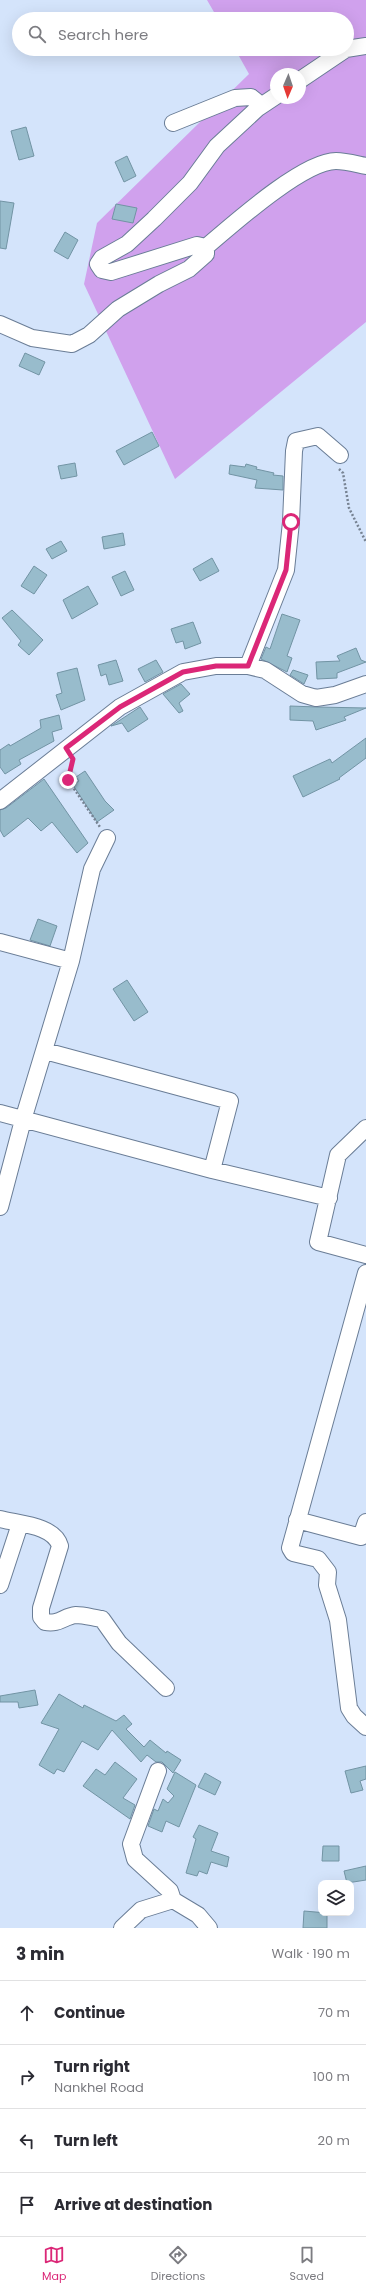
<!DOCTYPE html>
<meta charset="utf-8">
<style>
:root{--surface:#fff;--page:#f2f2f3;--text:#2b2b33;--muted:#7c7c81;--line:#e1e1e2;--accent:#db2777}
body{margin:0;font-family:Poppins,sans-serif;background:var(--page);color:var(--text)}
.controls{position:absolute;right:12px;bottom:12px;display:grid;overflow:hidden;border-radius:8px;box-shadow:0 4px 16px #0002}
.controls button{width:36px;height:36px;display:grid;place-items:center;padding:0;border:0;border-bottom:1px solid var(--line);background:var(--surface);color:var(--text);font:20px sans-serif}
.compass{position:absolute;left:270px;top:68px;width:36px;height:36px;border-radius:50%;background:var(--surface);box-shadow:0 4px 16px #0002;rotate:182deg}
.stop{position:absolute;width:12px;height:12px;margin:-9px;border:3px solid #db2777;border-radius:50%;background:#fff}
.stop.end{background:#db2777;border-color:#fff;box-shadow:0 1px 4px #0008}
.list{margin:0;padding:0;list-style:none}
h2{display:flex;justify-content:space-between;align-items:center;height:52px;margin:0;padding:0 16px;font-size:17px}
h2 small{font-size:13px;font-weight:400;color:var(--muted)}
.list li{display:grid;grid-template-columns:26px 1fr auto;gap:12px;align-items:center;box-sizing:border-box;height:64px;padding:0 16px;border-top:1px solid var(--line)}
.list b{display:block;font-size:15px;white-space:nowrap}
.list p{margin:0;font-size:13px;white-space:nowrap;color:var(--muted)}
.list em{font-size:13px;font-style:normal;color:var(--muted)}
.icon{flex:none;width:22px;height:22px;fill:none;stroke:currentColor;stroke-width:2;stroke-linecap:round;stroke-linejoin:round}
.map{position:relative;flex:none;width:366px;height:1928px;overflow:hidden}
.search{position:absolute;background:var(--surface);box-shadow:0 4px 16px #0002;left:12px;right:12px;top:12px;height:44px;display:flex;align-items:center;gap:10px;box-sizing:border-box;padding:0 14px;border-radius:22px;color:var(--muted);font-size:15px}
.sheet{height:308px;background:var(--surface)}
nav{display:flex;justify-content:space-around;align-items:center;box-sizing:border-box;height:56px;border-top:1px solid var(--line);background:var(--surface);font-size:11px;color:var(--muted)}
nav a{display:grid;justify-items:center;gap:2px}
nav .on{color:var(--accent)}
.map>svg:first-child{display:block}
.green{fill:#d0a1ed;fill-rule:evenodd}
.building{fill:#98bccc;stroke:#7294a4}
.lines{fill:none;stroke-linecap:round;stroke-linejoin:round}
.minor-casing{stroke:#6a7d96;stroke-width:18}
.path{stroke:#778393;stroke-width:2.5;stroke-dasharray:2 2;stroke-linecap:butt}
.minor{stroke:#fff;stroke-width:16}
.route{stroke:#db2777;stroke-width:5}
</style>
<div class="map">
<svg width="366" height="1928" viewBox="0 0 366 1928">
<rect width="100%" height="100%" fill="#d4e4fb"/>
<!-- green -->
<path class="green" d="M207 0H366V322L175 479 84 284 97 223 249 74 235 49H347V19H218ZM276 74H300V98H276Z"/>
<!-- building -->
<path class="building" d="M26 127 34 156 19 160 11 131Z
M127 156 136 176 124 182 115 162Z
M0 201 14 203 6 249 0 248Z
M116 204 137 208 133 223 112 219Z
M65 232 78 240 68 259 54 251Z
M25 353 45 362 39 375 19 366Z
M152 432 159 446 124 465 116 451Z
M75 463 77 476 61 479 58 466Z
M246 464 257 467 256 469 274 473 273 475 283 476V490L255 488 257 480 229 474 230 465 245 467Z
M123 533 125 545 104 549 102 537Z
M61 541 67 551 52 559 46 549Z
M212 558 219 571 200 581 193 569Z
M34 566 47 575 34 594 21 586Z
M125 571 134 590 121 596 112 577Z
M88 586 98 604 72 619 63 600Z
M12 610 43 640 29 655 18 645 21 641 2 618Z
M282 614 300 620 287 656 292 658 287 672 261 659 266 647 270 649Z
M193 622 201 643 185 649 183 641 176 643 171 629Z
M356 648 361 660 366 662 337 673V678L317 679 316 662 340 661 337 656Z
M116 660 123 681 109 685 106 674 101 676 98 665Z
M156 660 163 672 145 682 138 669Z
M77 668 85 700 61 710 56 695 62 693 57 673Z
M293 670 308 675 304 684 290 675Z
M181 684 190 694 179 703 183 711 179 713 163 694Z
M290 706 317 707 366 708 344 717 346 720 316 730 313 721 290 720Z
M140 707 148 719 128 732 122 723 111 726Z
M59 715 62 729 52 732 54 741 19 760 21 764 5 774 0 767V750L9 744 10 746 41 728 40 720Z
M366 738V758L339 778 340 779 303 797 293 776 330 759 332 763Z
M85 771 105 801 114 810 97 822 73 785 79 781 76 777Z
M44 779 88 843 77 853 52 822 41 831 28 818 4 837 0 830V810L6 808Z
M38 919 57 926 50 946 30 940Z
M127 980 148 1012 134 1021 113 989Z
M35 1690 38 1705 19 1708 18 1702H0V1696Z
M59 1694 83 1708 84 1705 116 1721 124 1715 132 1724 126 1729 144 1747 150 1740 166 1753 167 1751 181 1760 173 1773 162 1762H156L147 1755 141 1762 112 1730 98 1750 82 1741 64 1772 57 1769 54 1774 39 1765 59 1729 41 1723Z
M115 1762 137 1779 123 1798 135 1805 130 1819 83 1786 96 1769 105 1775Z
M366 1766V1779L360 1781 363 1790 351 1793 345 1771Z
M175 1772 196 1785 179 1827 166 1821 162 1832 148 1826 154 1809 158 1811 163 1799 168 1803 174 1796 167 1789Z
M205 1773 221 1782 215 1795 198 1787Z
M199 1825 218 1833 211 1851 229 1857 227 1867 211 1862 207 1874 199 1871 197 1876 186 1873 196 1839 193 1837Z
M323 1846H339V1861H322Z
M366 1866V1880L347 1883 344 1871Z
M304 1911 327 1913V1928H303Z"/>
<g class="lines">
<!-- minor casing -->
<g class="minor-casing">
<path id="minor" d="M300 80 346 49 366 46
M258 108 276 96
M206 247C232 225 303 161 336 161 345 161 356 164 366 166
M0 324 32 338 72 344 89 335 118 309 159 284 189 269 206 254V247L197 245 111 272 102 270 98 264 102 258 127 244 154 219 190 183 217 146 258 108 256 101 251 97 235 98 173 123
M248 666 286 570 291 522 294 451 296 441 318 436 340 455
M0 801 120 707 183 672 216 666H248L265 670 302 694 316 698 335 695 366 684
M0 942 71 961
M45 1051 230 1101 212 1170
M0 1113 212 1170 329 1198
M366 1128 338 1155 318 1242 366 1255
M0 1207 23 1120 71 961 92 869 107 838
M366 1273 290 1548 293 1553 318 1559 328 1572 327 1585 338 1620 349 1708 354 1716 366 1727
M0 1519C19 1524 54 1525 60 1546L41 1608V1617L45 1622C59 1625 64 1616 76 1615 84 1615 94 1618 102 1619L119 1643 166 1688
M297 1520 361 1537 366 1522
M0 1585 20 1524
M158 1771 131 1844 135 1859 170 1891 173 1900
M122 1928 141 1910 173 1900 198 1915 209 1928"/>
</g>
<!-- path -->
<path class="path" d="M339 469 343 473 349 508 366 542
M72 763 68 780 100 827"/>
<!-- minor -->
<use href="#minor" class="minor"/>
</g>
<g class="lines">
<!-- route -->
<path class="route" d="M68 780 73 759 66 748 120 707 183 672 216 666H248L286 570 291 522"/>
</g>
</svg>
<div class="controls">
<button><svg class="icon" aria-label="layers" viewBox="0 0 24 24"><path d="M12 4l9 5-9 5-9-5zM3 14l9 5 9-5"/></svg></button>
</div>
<svg class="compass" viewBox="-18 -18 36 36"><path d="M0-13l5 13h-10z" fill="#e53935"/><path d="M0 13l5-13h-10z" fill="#7c7c81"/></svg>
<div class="stop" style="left:291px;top:522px"></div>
<div class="stop end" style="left:68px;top:780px"></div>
<div class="search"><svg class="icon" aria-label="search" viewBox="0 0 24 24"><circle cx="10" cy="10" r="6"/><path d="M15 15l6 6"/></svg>Search here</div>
</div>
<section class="sheet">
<h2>3 min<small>Walk · 190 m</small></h2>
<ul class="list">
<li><svg class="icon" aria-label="ahead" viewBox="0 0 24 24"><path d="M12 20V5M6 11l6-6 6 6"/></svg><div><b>Continue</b></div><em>70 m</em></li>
<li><svg class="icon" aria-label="right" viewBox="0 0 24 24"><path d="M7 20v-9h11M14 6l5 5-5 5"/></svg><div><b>Turn right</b><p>Nankhel Road</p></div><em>100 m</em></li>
<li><svg class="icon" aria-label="left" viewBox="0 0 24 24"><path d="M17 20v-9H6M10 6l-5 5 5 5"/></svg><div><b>Turn left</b></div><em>20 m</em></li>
<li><svg class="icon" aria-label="arrive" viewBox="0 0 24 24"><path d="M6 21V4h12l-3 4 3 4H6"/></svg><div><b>Arrive at destination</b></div></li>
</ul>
</section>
<nav>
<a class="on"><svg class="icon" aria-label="map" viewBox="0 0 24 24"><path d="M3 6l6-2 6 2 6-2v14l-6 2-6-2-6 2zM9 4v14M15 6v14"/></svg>Map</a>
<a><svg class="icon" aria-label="directions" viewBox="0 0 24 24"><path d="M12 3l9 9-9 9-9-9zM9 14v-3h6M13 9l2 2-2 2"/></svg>Directions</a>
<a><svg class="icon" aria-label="saved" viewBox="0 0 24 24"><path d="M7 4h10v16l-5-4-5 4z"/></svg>Saved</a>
</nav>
